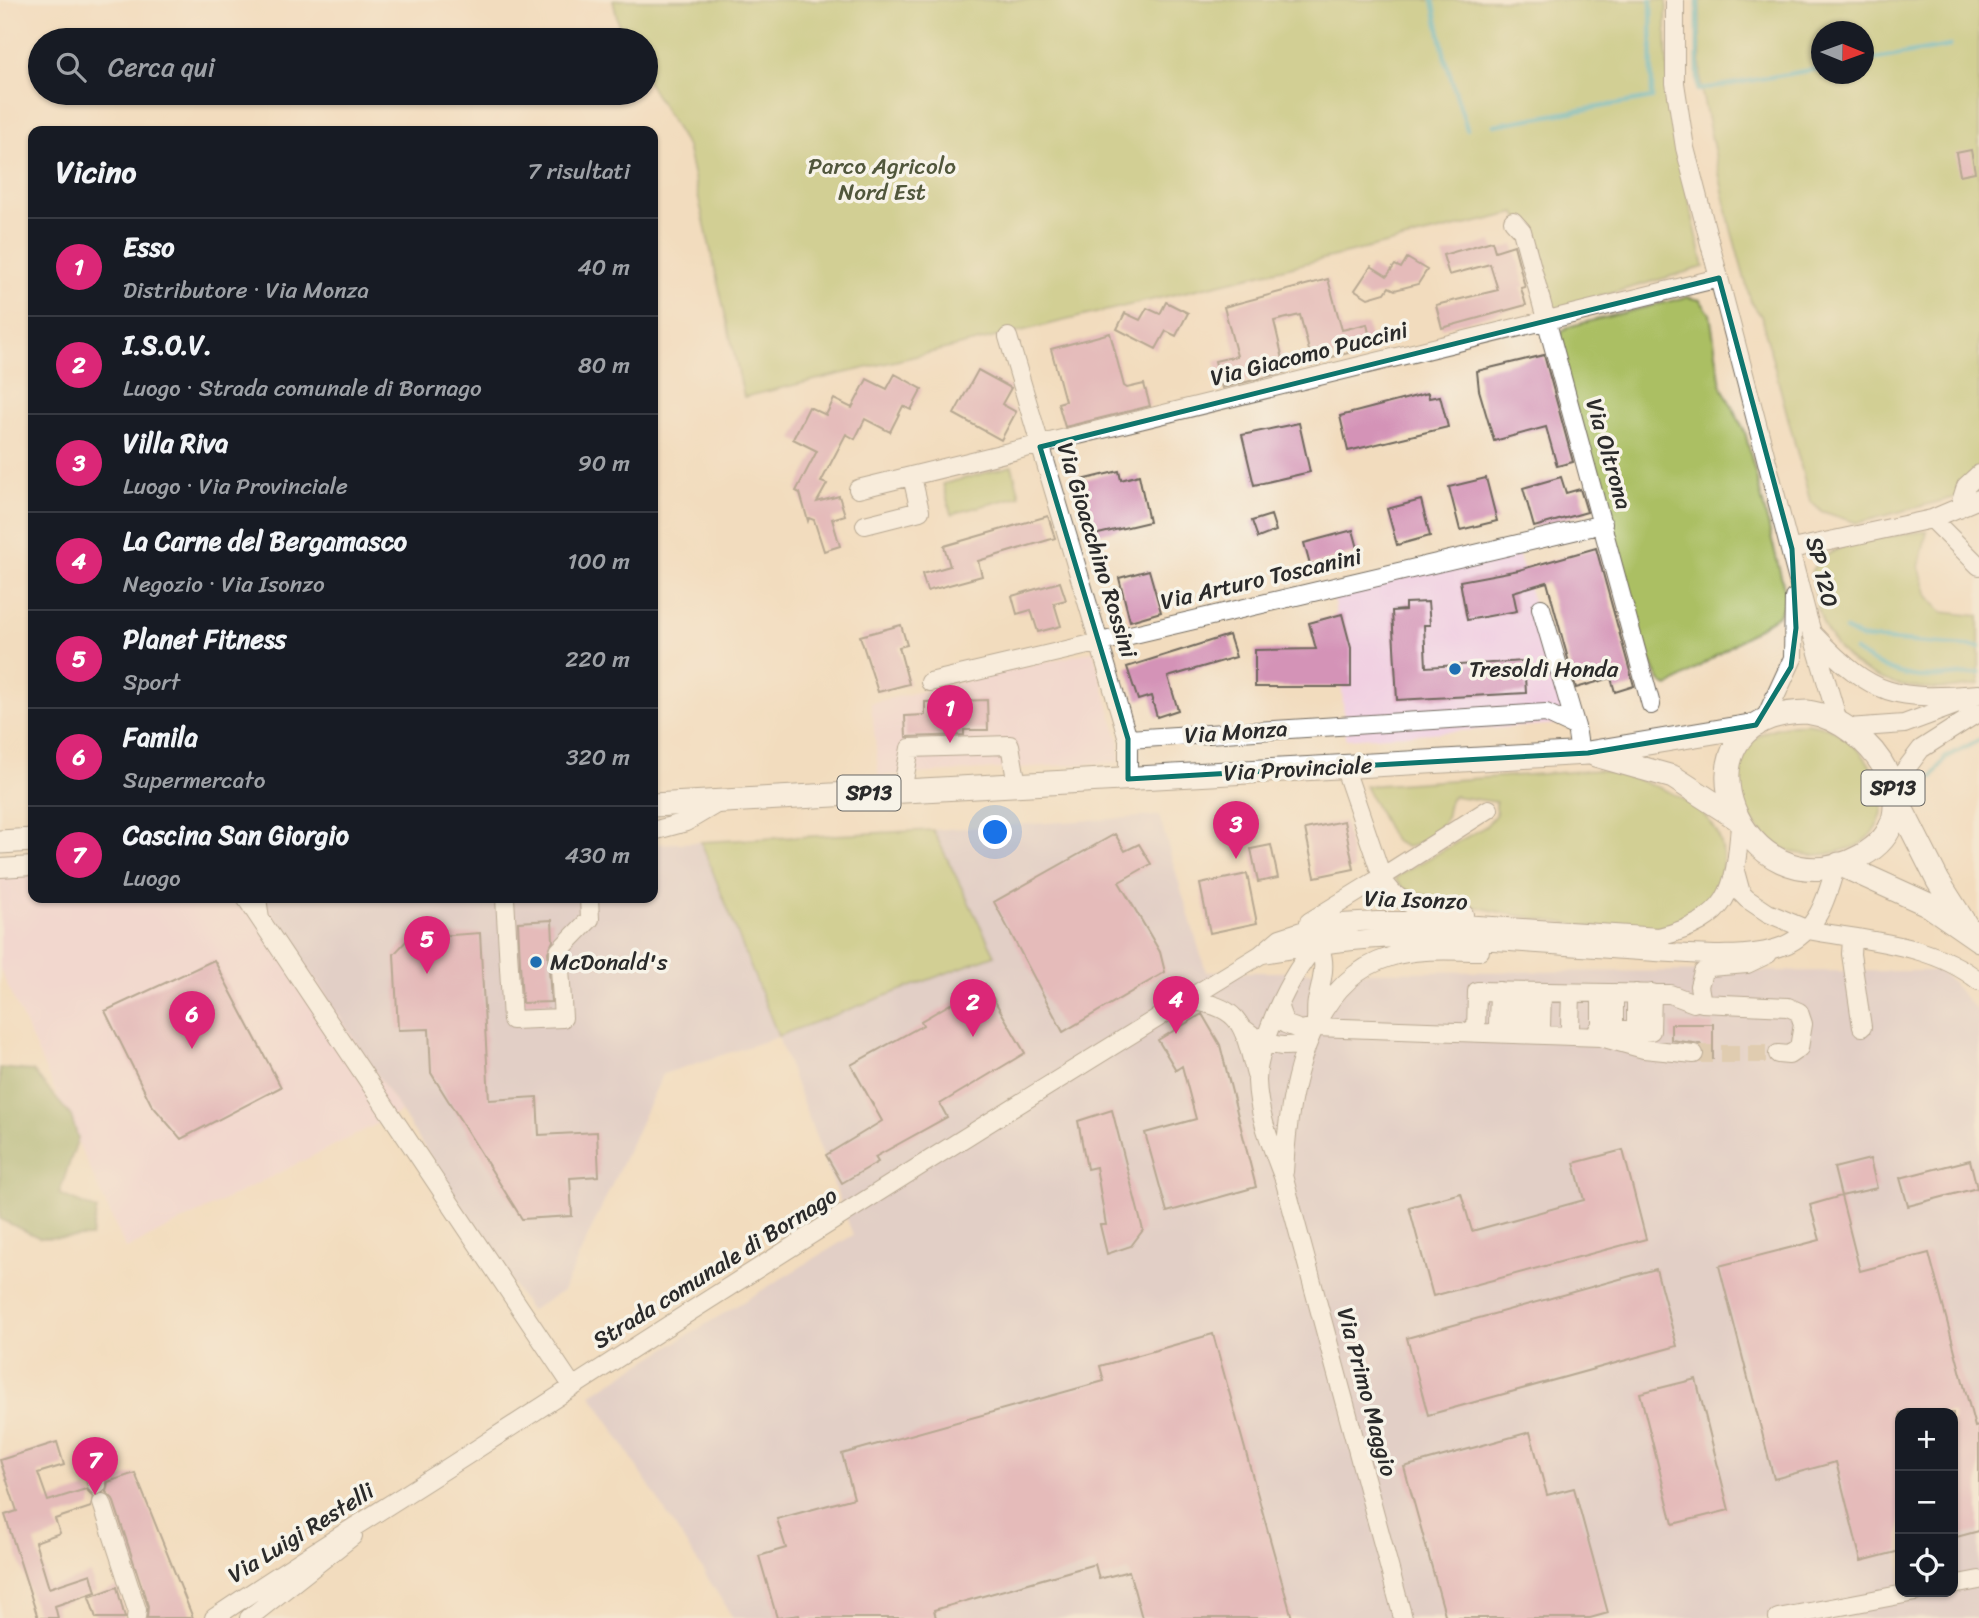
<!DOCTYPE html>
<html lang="it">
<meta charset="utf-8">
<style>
:root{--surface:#171b24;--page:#20242c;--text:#f1f3f6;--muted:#9ea1a6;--line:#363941;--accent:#db2777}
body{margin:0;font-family:Sriracha,sans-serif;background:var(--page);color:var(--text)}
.controls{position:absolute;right:21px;bottom:21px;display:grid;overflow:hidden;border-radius:14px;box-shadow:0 2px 5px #0004}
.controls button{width:63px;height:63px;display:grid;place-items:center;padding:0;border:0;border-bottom:2px solid var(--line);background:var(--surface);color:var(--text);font:35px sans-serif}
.compass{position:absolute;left:1811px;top:21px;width:63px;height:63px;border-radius:50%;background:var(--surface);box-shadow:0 2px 5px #0004;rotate:91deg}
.you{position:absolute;left:996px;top:833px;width:24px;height:24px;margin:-18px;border:5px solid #fff;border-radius:50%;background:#1a73e8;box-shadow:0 0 0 10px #1a73e833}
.badge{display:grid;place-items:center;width:46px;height:46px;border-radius:50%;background:var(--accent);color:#fff;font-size:23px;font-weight:700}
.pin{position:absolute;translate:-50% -58px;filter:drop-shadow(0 2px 4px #0008)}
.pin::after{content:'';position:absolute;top:37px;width:24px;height:21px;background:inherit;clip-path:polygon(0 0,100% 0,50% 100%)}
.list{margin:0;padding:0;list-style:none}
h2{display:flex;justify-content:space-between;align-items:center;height:91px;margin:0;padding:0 28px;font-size:30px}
h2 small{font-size:23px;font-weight:400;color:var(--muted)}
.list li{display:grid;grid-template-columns:46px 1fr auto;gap:21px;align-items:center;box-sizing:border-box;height:98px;padding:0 28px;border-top:2px solid var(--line)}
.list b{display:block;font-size:26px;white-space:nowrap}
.list p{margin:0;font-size:23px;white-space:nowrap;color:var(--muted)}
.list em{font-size:23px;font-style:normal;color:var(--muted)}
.icon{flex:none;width:38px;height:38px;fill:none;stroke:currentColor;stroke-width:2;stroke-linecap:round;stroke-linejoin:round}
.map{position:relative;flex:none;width:1979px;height:1618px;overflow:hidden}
.search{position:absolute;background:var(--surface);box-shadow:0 2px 5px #0004;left:28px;top:28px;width:630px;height:77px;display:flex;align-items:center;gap:18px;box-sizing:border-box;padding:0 24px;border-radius:38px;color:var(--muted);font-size:26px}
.panel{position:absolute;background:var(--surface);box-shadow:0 2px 5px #0004;left:28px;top:126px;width:630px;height:777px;border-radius:14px}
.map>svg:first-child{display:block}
.built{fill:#f1d0e2}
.industrial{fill:#cebed0;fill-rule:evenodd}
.green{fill:#abbf63;stroke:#6b7547;stroke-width:2;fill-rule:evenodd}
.forest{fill:#88a659;stroke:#5a6842;stroke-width:2}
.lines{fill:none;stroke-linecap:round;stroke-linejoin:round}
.stream{stroke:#3fafb8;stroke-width:5}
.building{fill:#d493b7}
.minor-tunnel{stroke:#cab9a1;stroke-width:18;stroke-dasharray:18 9;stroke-linecap:butt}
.minor-casing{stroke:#71695e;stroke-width:20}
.major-casing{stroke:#71695e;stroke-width:25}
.minor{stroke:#fff;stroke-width:18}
.major{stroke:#fff;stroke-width:23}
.marked{fill:none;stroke:#0f766e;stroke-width:5;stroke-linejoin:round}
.poi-dot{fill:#1f6fb2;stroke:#f7f3e8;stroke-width:2.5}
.labels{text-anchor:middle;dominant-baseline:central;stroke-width:7;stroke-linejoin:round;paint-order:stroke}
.shield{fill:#f7f3e8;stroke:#686764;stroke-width:2}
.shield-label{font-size:21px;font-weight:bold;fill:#2b2b2b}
.park-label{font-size:23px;fill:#51573c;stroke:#f7f3e8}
.street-label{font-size:23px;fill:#2b2b2b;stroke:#f7f3e8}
.poi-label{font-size:23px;fill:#2b2b2b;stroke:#f7f3e8;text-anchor:start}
</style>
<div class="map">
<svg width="1979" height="1618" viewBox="0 0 1979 1618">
<rect width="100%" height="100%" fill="#f7f3e8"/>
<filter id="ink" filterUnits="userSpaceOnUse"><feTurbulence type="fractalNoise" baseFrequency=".0143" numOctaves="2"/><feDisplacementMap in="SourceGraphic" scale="14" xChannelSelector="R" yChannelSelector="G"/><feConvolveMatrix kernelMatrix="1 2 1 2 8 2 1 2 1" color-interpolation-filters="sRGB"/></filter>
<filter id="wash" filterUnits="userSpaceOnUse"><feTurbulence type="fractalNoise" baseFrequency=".00686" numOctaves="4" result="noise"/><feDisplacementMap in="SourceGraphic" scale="28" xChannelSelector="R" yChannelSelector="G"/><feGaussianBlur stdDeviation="1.57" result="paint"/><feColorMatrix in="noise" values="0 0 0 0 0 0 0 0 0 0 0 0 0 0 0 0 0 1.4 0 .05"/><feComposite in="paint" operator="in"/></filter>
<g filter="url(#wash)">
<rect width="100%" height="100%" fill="#f2dcbe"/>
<!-- built -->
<path class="built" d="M1517 550 1570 723 1346 739 1334 594Z
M1093 651 1119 741V762L879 776 871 703Z
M33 872V898H263L401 1112 126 1249 0 969V874Z"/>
<!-- industrial -->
<path class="industrial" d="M1159 816 1206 972 1941 971 1979 1013V1618H733L591 1394 853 1235 778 1037 663 1074 563 1291 530 1311 263 898H653V844L701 842 778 1036 995 955 933 830ZM1900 1413H1953V1592H1900Z"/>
<!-- green -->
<path class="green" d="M613 0H1667C1661 92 1684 178 1704 267L1548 311 1532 254 1516 213 744 397 687 147 646 79V40H622Z
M1700 0H1979V490L1975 492 1857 523 1821 511 1810 501 1761 316 1751 302 1731 229 1701 89ZM1822 32H1864V74H1822Z
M1687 297 1700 300 1710 314 1721 385 1745 432 1787 600 1778 615 1668 687C1654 682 1653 655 1640 645L1558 347 1562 332 1571 326Z
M1012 466 1020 496 951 514 943 484Z
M1927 531 1919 567 1928 596 1942 612 1979 616V684C1921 696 1858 687 1826 630 1817 614 1815 590 1811 572 1829 538 1892 537 1927 531Z
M1807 723C1815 725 1825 726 1833 730 1871 750 1907 811 1861 843 1855 848 1844 850 1836 852 1752 876 1702 756 1770 730 1781 726 1795 725 1807 723Z
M1599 770C1650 781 1737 806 1721 874 1715 900 1691 917 1666 926 1623 941 1452 904 1404 889L1395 879 1401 874 1486 826 1496 814V802L1454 796C1447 801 1449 808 1446 817 1441 832 1421 845 1406 847L1394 841 1365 786Z
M933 830 995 955 778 1036 701 842Z"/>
<!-- forest -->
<path class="forest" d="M0 1068 33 1071 71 1116 78 1138 59 1194 97 1210 91 1237 40 1238 0 1219Z"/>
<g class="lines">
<!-- stream -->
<path class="stream" d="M1433 0 1445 58 1467 129
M1698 0V90L1822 68
M1864 61 1950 46
M1494 125 1652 98 1651 0
M1846 630 1861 638 1979 647
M1855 651C1903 683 1923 679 1979 673
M1933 777 1945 758 1979 740"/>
</g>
<g id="blocks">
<!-- building -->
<path class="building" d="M1971 150 1975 172 1960 175 1956 153Z
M1492 241 1495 251 1514 245 1525 287 1521 288 1526 305 1442 328 1436 305 1498 290 1490 264 1449 275 1443 255Z
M1407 258 1427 270 1418 284 1395 290 1389 287 1385 293 1368 298 1355 290 1371 266 1387 276 1395 265 1401 268Z
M1328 279 1342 330 1367 324 1372 347 1312 362 1300 315 1274 321 1286 372 1222 388 1215 361 1237 356 1224 307Z
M1166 302 1188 313 1176 336 1166 331 1156 349 1117 329 1125 313 1140 320 1147 308 1160 314Z
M1110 333 1124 386 1127 388 1144 384 1150 406 1065 427 1058 403 1065 401 1051 349Z
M1544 355 1573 462 1557 466 1546 427 1494 441 1479 390 1477 371Z
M978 370 1011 388 1002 404 1016 412 1001 440 954 414Z
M895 374 922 389 911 410 903 406 890 432 865 419 855 439 846 434 821 482 827 484 817 502 839 496 845 515 832 519 840 546 824 551 814 520 809 518 808 521 800 493 796 491 817 451 793 439 809 407 826 415 834 399 852 408 867 379 887 389Z
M1428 393 1429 398 1440 396 1448 427 1348 451 1340 416Z
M1299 423 1310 472 1254 485 1242 435Z
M1119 471 1121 480 1139 475 1149 522 1094 535 1082 480Z
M1561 477 1566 493 1580 489 1587 512 1534 527 1523 488Z
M1486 478 1497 521 1460 530 1449 487Z
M1421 500 1430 536 1397 545 1387 509Z
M1271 515 1276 531 1258 538 1252 521Z
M1048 516 1055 538 978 561 982 576 927 591 922 574 950 566 944 546Z
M1353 530 1359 552 1310 565 1304 543Z
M1596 548 1634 686 1615 692 1611 678 1576 688 1547 582 1513 592 1517 611 1467 620 1460 581 1519 570Z
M1149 570 1161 612 1130 621 1119 578Z
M1060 582 1066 600 1054 603 1061 626 1038 632 1031 610 1017 614 1012 596Z
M1428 602 1430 625H1424L1426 667 1524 661 1526 693 1397 700 1392 611 1405 610V603Z
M1342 614 1351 648V687H1255V650L1316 649 1309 623Z
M901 625 907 645 899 647 909 684 878 692 860 636Z
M1229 635 1236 657 1168 677 1178 710 1157 717 1151 696 1138 700 1127 667Z
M987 700 988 730H964V735L906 737 905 716 925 715V702Z
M1344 821 1354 869 1315 877 1305 829Z
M1115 834 1125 851 1139 844 1151 864 1119 882 1160 952 1165 972 1063 1032 994 902Z
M1271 845 1278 878 1258 882 1251 849Z
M1247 874 1257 923 1210 933 1200 884Z
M552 920 553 941 548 952 551 1002 522 1003 518 922Z
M480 933 489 1100 537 1097 539 1135 597 1132 599 1176 570 1178 572 1216 522 1219 431 1073 429 1029 398 1030 394 954 409 938Z
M214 960 281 1087 181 1139 151 1104 105 1011Z
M985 984 1025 1053 940 1104 947 1117 875 1157 878 1162 842 1183 826 1155 882 1121 851 1065 923 1025 921 1021Z
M1202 1014 1220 1045 1256 1187 1167 1212 1145 1133 1196 1119 1182 1066 1176 1070 1158 1040Z
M1671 1024H1713V1059H1704L1705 1050 1700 1044 1671 1040Z
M1112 1110 1143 1230 1131 1246 1107 1254 1100 1225H1106L1096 1167 1087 1169 1078 1121Z
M1623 1150 1646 1239 1433 1296 1409 1207 1461 1193 1472 1231 1584 1200 1574 1163Z
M1870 1159 1877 1188 1841 1196 1834 1168Z
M1970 1160 1977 1188 1908 1206 1900 1178Z
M1841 1196 1860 1271 1929 1253 1975 1427 1979 1426V1531L1953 1538V1413H1900V1551L1861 1561 1836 1462 1774 1479 1719 1266 1820 1240 1810 1205Z
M1656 1269 1677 1346 1428 1415 1407 1338Z
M1213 1334 1292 1618H1142L1129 1571 1099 1579 1095 1564 934 1610 936 1618H800L799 1615 777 1618 759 1556 786 1548 777 1519 854 1498 842 1454 1104 1381 1100 1366Z
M1696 1379 1729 1510 1673 1524 1640 1393Z
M1530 1432 1547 1495 1574 1488 1608 1613 1590 1618H1446L1404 1467Z
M57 1442 64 1465 38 1473 48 1501 86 1489 93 1496 91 1507 55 1519 60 1533 35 1542 49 1588 91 1574 96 1592 55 1606 58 1618H38L5 1515 17 1511 0 1460Z
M135 1473 193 1618H147L148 1606 113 1499 106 1492 108 1482Z
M117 1587 125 1618H96L89 1597Z"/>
</g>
</g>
<g filter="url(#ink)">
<use href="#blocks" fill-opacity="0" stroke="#71695e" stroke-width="2"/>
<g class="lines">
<!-- minor-tunnel -->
<path class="minor-tunnel" d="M1694 1054H1778"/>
<!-- minor casing -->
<g class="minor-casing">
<path id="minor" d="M1675 0V83L1685 148 1808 619 1838 721
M1513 221 1522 231 1528 253 1651 705
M1008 337 1128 739V779
M858 489 1719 278
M1959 508 1966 486 1979 474
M1932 519 1979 566
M865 525 920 511 912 477
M1792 549 1932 519 1979 499
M1541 608 1576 727 1580 753
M1814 635C1874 698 1896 700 1979 694
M930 682 1603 524
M1764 721 1793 658 1794 598
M1848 728 1904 724 1969 700
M1128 739 1546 713 1576 727
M1344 766 1382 877 1489 809
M1893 786 1921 749 1979 712
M902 791 910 748 1010 745 1017 785
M653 831 686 822 720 802
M0 868 33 866
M1735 871 1741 893 1747 899 1768 913 1808 930C1866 941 1932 943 1979 981
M246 898 260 919 257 898
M505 898 512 1020 563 1018 559 951 590 919 589 898
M260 919 573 1387
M1309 922 1382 877C1396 910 1434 909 1464 914
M1349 930C1343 931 1334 932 1329 935 1296 955 1257 1044 1257 1081 1258 1115 1272 1147 1284 1179L1403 1618
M1852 939 1851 954 1862 1027
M1263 954C1323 944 1382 935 1443 938 1509 941 1574 947 1640 951 1681 953 1745 961 1783 946 1818 932 1827 897 1836 865
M1768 954 1747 964 1710 967 1703 972 1699 986 1702 1003 1788 1007 1799 1012 1803 1024 1799 1048 1789 1055 1778 1054
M1186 1000C1243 1006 1243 1026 1256 1075
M1279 1008 1285 1024 1301 1030 1315 1027 1601 1037 1644 1049 1694 1054
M1498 1026 1499 991
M1513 1027 1514 992
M1527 1027 1529 992
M1541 1027 1542 992
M1570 1028 1571 993
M1244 1029C1263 1045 1299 1058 1314 1028 1318 1021 1315 1008 1317 1001 1322 980 1330 956 1313 939
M1598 1029 1651 1031 1652 993
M1601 1029V993
M1614 1030V993
M1636 1031V993
M1476 1033 1477 991 1670 994 1694 1003 1700 997
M1284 1172C1288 1095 1306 982 1390 957 1418 948 1451 951 1480 951
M93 1472 97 1485
M102 1503 137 1610 136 1618
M1953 1585 1979 1580
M214 1618C303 1557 396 1502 486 1443 742 1277 1000 1114 1260 955L1280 938 1323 924 1377 921H1417L1659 937C1729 919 1735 893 1740 825
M249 1618 353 1536
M1778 1618 1915 1592"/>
</g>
<!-- major casing -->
<g class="major-casing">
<path id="major" d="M1807 712C1871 721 1937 815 1861 856 1741 921 1660 713 1807 712Z
M1595 755 1673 777 1735 817
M1894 794 1938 881 1967 927
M653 805 1588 753 1756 725
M0 842 33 840
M1839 864 1927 904 1979 940"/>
</g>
<!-- minor -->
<use href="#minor" class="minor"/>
<!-- major -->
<use href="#major" class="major"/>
</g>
</g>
<!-- marked area -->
<path d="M0 0H1979V1618H0ZM1719 278 1792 549 1796 628 1791 667 1756 725 1588 753 1128 779V739L1040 447Z" fill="#f2dcbe" fill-opacity=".55" fill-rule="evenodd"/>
<path class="marked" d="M1719 278 1792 549 1796 628 1791 667 1756 725 1588 753 1128 779V739L1040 447Z"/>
<!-- markers -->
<g class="poi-dot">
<circle cx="1455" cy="669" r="7"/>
<circle cx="536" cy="962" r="7"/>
</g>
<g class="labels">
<!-- shield labels -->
<g class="shield">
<rect x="1861.5" y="770.5" width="63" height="35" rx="5"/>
<rect x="837.5" y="775.5" width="63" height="35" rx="5"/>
</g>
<g class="shield-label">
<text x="1893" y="788">SP13</text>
<text x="869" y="793">SP13</text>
</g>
<!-- park labels -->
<g class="park-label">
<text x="882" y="166">Parco Agricolo<tspan x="882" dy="26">Nord Est</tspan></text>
</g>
<!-- street labels -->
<g class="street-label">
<text transform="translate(1309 354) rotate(-14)">Via Giacomo Puccini</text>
<text transform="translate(1609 454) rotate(74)">Via Oltrona</text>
<text transform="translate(1097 550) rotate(73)">Via Gioacchino Rossini</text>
<text transform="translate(1822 572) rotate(76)">SP 120</text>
<text transform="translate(1261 579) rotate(-13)">Via Arturo Toscanini</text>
<text transform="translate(1236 732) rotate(-4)">Via Monza</text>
<text transform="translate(1298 769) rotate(-3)">Via Provinciale</text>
<text transform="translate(1416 900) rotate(2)">Via Isonzo</text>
<text transform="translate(715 1268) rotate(-32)">Strada comunale di Bornago</text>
<text transform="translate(1367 1392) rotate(75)">Via Primo Maggio</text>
<text transform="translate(301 1533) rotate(-32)">Via Luigi Restelli</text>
</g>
<!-- poi labels -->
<g class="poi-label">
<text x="1469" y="669">Tresoldi Honda</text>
<text x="550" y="962">McDonald's</text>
</g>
</g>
</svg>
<div class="controls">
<button>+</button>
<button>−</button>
<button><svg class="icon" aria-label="locate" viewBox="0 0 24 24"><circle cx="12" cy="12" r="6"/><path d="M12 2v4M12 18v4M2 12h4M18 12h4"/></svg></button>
</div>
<svg class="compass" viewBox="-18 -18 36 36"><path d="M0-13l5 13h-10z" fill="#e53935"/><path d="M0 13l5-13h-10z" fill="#9ea1a6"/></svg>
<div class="you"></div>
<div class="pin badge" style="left:950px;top:743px">1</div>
<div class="pin badge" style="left:973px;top:1037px">2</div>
<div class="pin badge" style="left:1236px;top:859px">3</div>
<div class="pin badge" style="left:1176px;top:1034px">4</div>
<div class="pin badge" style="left:427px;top:974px">5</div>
<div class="pin badge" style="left:192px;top:1049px">6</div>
<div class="pin badge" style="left:95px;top:1495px">7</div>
<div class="search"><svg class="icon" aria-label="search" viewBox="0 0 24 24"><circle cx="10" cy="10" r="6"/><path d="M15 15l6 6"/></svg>Cerca qui</div>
<section class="panel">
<h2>Vicino<small>7 risultati</small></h2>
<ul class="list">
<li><span class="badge">1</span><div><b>Esso</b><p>Distributore · Via Monza</p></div><em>40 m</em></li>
<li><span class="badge">2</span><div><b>I.S.O.V.</b><p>Luogo · Strada comunale di Bornago</p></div><em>80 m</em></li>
<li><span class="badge">3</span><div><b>Villa Riva</b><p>Luogo · Via Provinciale</p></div><em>90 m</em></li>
<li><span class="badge">4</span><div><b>La Carne del Bergamasco</b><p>Negozio · Via Isonzo</p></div><em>100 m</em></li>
<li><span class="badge">5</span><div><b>Planet Fitness</b><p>Sport</p></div><em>220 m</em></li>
<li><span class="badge">6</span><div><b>Famila</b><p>Supermercato</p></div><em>320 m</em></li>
<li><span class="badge">7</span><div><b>Cascina San Giorgio</b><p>Luogo</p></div><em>430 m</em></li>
</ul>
</section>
</div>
